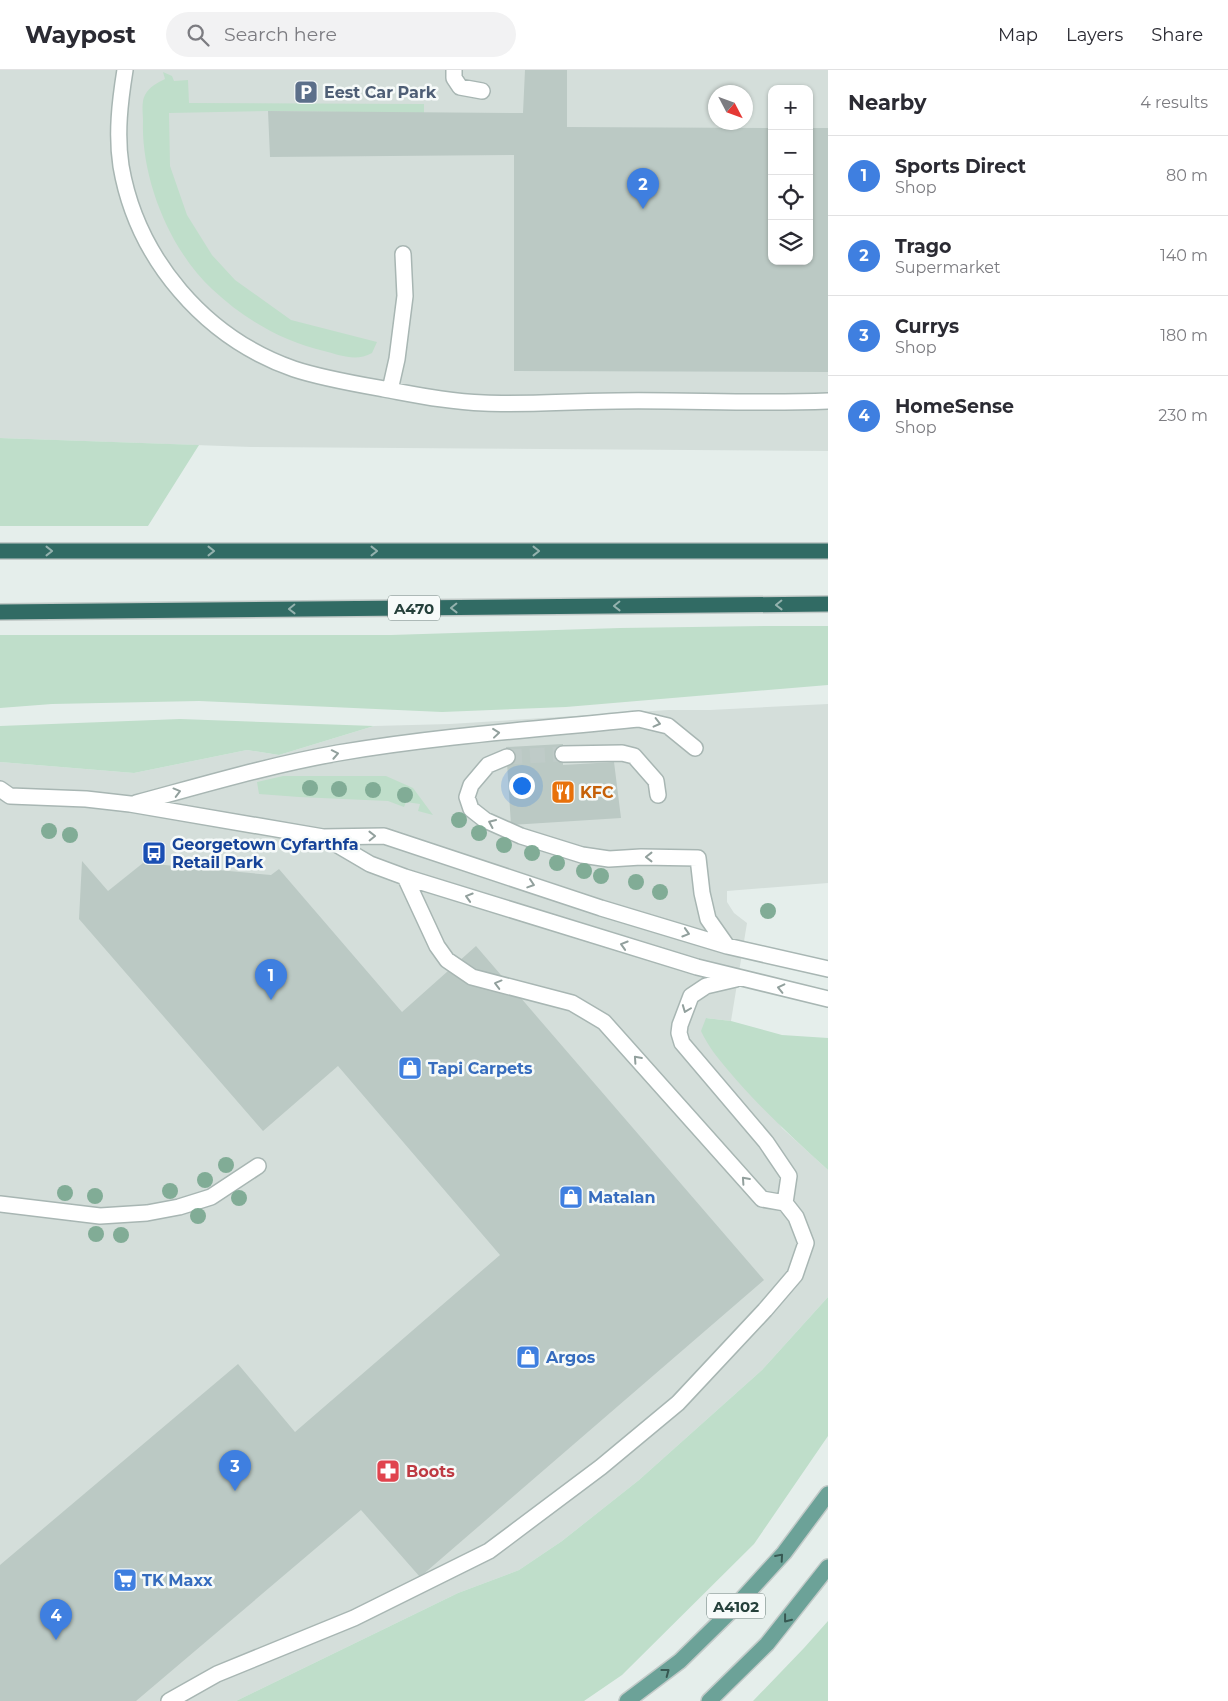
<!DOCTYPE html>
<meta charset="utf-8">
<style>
:root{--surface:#fff;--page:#f2f2f3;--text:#2b2b33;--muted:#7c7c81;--line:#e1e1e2;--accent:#2563eb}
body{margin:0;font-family:Montserrat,sans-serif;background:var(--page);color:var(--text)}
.controls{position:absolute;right:15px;top:15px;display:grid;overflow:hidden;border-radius:10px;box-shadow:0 1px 4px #0004}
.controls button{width:45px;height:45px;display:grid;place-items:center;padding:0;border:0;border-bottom:1px solid var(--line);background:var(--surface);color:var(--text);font:25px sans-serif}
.compass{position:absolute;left:708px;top:15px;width:45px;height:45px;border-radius:50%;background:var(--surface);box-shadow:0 1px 4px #0004;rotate:131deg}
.you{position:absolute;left:521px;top:715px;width:18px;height:18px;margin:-12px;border:4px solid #fff;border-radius:50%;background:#1a73e8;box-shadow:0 0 0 8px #1a73e833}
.badge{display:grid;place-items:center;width:32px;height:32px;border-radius:50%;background:var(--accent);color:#fff;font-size:16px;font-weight:700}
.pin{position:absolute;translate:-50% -41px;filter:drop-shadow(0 1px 2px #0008)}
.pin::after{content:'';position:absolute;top:26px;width:18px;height:15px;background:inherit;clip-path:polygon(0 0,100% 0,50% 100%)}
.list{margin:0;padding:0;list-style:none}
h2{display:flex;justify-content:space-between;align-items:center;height:65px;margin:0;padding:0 20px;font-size:21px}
h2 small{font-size:16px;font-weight:400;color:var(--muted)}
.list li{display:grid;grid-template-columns:32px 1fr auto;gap:15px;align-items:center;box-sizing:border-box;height:80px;padding:0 20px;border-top:1px solid var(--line)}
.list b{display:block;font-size:19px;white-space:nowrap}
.list p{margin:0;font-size:16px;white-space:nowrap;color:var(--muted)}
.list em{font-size:16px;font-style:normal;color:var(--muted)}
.icon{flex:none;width:28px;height:28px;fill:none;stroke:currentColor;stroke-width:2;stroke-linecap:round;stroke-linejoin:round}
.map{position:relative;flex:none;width:828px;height:1631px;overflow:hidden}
header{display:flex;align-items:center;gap:30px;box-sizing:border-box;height:70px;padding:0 25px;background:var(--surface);border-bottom:1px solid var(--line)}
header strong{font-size:24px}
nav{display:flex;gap:28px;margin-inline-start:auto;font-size:18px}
.search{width:350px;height:45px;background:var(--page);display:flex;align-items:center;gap:12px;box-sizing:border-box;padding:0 18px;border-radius:28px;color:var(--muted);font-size:19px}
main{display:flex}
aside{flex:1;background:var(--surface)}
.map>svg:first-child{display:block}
.built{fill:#d4deda;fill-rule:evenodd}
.green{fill:#bfdeca}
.building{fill:#bbc9c4}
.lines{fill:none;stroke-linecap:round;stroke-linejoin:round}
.minor-tunnel{stroke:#bfcbc8;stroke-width:15;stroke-dasharray:15 8;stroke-linecap:butt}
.minor-casing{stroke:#a8b6b3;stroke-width:18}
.major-casing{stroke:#c2cac8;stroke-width:18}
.highway-casing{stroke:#c2cac8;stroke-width:18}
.minor{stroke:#fff;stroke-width:15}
.major{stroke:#6ca298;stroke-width:15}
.highway{stroke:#316b64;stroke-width:15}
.tree{fill:#81ac96}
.oneway{stroke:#94b2ae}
.oneway2{stroke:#92a09d}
.oneway3{stroke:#375852}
.labels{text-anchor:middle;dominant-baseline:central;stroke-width:5;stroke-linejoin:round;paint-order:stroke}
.shield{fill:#f6faf9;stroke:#647874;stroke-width:1}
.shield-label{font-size:15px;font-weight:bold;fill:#25403b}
.service-label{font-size:16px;font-weight:bold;fill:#4e5e75;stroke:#f6faf9;text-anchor:start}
.food-label{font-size:16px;font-weight:bold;fill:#c56008;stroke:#f6faf9;text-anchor:start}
.transit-label{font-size:16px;font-weight:bold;fill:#164399;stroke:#f6faf9;text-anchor:start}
.shop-label{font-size:16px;font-weight:bold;fill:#366cbe;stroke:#f6faf9;text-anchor:start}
.health-label{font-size:16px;font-weight:bold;fill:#be3a42;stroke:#f6faf9;text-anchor:start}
</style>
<header>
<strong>Waypost</strong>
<div class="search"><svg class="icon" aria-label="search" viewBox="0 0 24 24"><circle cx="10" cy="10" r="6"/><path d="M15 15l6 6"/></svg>Search here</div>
<nav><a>Map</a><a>Layers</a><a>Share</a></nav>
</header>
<main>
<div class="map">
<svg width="828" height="1631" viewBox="0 0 828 1631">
<rect width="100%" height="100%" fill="#e5eeeb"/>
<!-- built -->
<path class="built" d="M0 0H828V381L251 377 0 368ZM772 19H809V191H772ZM716 22H746V52H716Z
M828 634V813L727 821V832L734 843 747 853 731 951 706 948 782 1058 828 1100V1227L762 1300 639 1410 562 1471 519 1500 458 1523 236 1631H0V692L134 703 247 680 279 685 374 656 450 654 668 640H710Z"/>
<!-- green -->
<path class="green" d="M163 2 172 6 174 11 188 10 189 33 424 34V43L268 41 169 43 170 96 187 145 212 185 235 210 291 250 377 272 372 283C356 292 340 285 324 281 281 271 244 249 212 219 170 180 141 109 143 51 143 44 141 32 145 25 149 17 157 13 165 9Z
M0 368 199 375 148 456H0Z
M765 556H828V615L566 637 442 642 199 631 52 634 0 638V565H391L620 558Z
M180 649 374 656 279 685 247 680 134 703 0 692V656Z
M283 706H386L413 718 433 745 418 741 420 734 406 732 404 737 388 731 299 727 259 724 257 712Z
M706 948 731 951 782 965 828 968V1100C793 1068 758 1036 727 999 717 987 708 976 701 961Z
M828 1227V1366L754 1474 622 1605 584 1631H236L458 1523 519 1500 562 1471 639 1410 762 1300Z
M828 1551V1631H753L804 1578Z"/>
<!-- building -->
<path class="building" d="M525 0H567V57L772 58V191H809V58H828V302L514 301V85L270 87 268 41 523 43Z
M563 674V695L614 692 621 748 511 755 506 677Z
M82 791 108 821 143 793 271 805 279 799 402 942 476 876 764 1210 420 1507 361 1440 136 1631H0V1495L238 1294 295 1362 500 1185 338 996 263 1061 79 849Z"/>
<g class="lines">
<!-- minor-tunnel -->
<path class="minor-tunnel" d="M507 687 563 684"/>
<!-- minor casing -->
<g class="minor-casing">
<path id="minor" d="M125 0C120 31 116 64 121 96 137 189 205 268 294 299 321 308 356 314 384 319 417 325 450 332 484 333 528 335 573 331 617 331 687 330 758 334 828 331
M454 0V8L460 17 482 21
M390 320 397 289 405 226 403 184
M563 684 622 683 634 686 656 711 658 725
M507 687 488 695 471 715 467 727 471 739 485 750 521 766 582 785 609 789 641 787 698 788 702 823 708 849 727 876
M0 719 10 726 86 729 130 734 323 767 384 766 601 838 727 876 828 899
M136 733C203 715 270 695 338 683 438 666 539 659 639 649L668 656 695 678
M324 767 370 794 405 807 697 897 828 929
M736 909 706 916 691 926 680 955 679 963 682 973 766 1072 789 1106 785 1133
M0 1134 100 1146 147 1143 179 1137 211 1127 258 1096
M169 1631 217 1604 354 1548 489 1481 601 1397 678 1333 765 1240 795 1205 806 1173 796 1147 785 1133 762 1129 604 952 572 933 472 907 447 890 437 876 405 807"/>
</g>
<!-- major casing -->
<g class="major-casing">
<path id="major" d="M627 1631 680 1591 732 1540 784 1483 828 1424
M709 1631 767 1574 828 1497"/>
</g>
<!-- highway casing -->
<g class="highway-casing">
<path id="highway" d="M0 481H828
M0 542 828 534"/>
</g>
<!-- minor -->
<use href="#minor" class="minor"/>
<!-- major -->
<use href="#major" class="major"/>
<!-- highway -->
<use href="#highway" class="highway"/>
</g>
<!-- trees -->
<g class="tree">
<circle cx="310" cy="718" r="8"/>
<circle cx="339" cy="719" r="8"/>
<circle cx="373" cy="720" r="8"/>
<circle cx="405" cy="725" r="8"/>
<circle cx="459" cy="750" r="8"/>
<circle cx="49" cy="761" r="8"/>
<circle cx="479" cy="763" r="8"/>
<circle cx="70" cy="765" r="8"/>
<circle cx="504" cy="775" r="8"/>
<circle cx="532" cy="783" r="8"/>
<circle cx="557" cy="793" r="8"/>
<circle cx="584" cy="801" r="8"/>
<circle cx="601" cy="806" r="8"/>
<circle cx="636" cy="812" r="8"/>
<circle cx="660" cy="822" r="8"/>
<circle cx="768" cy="841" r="8"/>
<circle cx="226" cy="1095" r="8"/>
<circle cx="205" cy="1110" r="8"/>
<circle cx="170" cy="1121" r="8"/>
<circle cx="65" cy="1123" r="8"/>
<circle cx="95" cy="1126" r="8"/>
<circle cx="239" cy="1128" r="8"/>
<circle cx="198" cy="1146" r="8"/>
<circle cx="96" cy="1164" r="8"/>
<circle cx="121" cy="1165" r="8"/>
</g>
<!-- one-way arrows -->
<defs><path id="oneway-chevron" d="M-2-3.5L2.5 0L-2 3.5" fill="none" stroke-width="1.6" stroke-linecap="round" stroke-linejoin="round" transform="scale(1.25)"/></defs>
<g class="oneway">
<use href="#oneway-chevron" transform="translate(49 481)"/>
<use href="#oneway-chevron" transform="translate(211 481)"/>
<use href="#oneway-chevron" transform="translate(374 481)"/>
<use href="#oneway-chevron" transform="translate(536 481)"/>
<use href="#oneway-chevron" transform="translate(779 535) rotate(179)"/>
<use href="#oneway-chevron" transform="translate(617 536) rotate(179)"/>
<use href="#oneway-chevron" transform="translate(454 538) rotate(179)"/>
<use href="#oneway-chevron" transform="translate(292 539) rotate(179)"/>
</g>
<g class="oneway2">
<use href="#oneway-chevron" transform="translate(657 653) rotate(14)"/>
<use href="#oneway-chevron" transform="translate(496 663) rotate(-6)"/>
<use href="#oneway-chevron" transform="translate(335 684) rotate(-11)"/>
<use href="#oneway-chevron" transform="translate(177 722) rotate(-15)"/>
<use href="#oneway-chevron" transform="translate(492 753) rotate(-156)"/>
<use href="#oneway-chevron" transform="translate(372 766) rotate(-1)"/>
<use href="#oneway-chevron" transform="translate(649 787) rotate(-180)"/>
<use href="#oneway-chevron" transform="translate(531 814) rotate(18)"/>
<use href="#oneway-chevron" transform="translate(469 827) rotate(-163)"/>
<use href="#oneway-chevron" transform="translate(686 863) rotate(17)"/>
<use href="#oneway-chevron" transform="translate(624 875) rotate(-163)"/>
<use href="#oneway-chevron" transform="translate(498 914) rotate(-165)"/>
<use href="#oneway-chevron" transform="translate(781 918) rotate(-167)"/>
<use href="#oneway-chevron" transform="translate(686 939) rotate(111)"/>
<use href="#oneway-chevron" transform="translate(637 989) rotate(-132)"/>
<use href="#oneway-chevron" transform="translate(745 1110) rotate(-132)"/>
</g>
<g class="oneway3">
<use href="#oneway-chevron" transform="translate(780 1487) rotate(-49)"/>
<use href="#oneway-chevron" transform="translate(787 1549) rotate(128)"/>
<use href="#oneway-chevron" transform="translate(666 1602) rotate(-37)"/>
</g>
<!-- icons -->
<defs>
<g id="parking-square" transform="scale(1.25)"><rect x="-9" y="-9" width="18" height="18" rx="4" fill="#5c6f8a" stroke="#f6faf9"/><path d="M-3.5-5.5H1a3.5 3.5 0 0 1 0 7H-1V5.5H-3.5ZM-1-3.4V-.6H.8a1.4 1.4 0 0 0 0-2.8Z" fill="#fff"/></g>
<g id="restaurant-square" transform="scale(1.25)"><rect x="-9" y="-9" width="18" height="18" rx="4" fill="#e8710a" stroke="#f6faf9"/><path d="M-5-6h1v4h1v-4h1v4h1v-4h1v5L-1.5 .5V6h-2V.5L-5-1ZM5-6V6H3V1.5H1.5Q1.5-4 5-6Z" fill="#fff"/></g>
<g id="bus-square" transform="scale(1.25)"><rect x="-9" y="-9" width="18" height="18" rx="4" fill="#1a4fb4" stroke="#f6faf9"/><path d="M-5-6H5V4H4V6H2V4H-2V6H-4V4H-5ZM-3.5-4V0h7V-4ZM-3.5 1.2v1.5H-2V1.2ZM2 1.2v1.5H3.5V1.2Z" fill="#fff"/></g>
<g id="shop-square" transform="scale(1.25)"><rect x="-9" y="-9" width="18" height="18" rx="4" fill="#3f7fe0" stroke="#f6faf9"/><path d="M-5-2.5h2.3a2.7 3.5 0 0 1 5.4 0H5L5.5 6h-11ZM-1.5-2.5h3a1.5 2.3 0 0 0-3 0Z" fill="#fff"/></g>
<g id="pharmacy-square" transform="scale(1.25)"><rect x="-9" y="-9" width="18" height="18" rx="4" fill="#e0444e" stroke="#f6faf9"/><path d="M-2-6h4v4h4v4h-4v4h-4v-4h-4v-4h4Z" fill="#fff"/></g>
<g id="supermarket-square" transform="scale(1.25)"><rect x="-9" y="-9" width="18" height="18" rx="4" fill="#3f7fe0" stroke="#f6faf9"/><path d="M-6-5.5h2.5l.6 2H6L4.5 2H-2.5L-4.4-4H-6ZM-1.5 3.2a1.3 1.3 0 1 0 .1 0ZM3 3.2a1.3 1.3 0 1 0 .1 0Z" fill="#fff"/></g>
</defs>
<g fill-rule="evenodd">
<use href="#parking-square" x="306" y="22"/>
<use href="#restaurant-square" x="563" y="722"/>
<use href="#bus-square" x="154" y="783"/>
<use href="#shop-square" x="410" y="998"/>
<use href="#shop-square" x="571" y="1127"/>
<use href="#shop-square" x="528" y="1287"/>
<use href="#pharmacy-square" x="388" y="1401"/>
<use href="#supermarket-square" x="125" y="1510"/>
</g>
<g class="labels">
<!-- shield labels -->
<g class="shield">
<rect x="388" y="525.5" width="52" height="25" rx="4"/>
<rect x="707" y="1523.5" width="58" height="25" rx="4"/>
</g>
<g class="shield-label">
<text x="414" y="538">A470</text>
<text x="736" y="1536">A4102</text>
</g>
<!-- service labels -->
<g class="service-label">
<text x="324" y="22">Eest Car Park</text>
</g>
<!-- food labels -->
<g class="food-label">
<text x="580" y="722">KFC</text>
</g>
<!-- transit labels -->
<g class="transit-label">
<text x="172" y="774">Georgetown Cyfarthfa<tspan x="172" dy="18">Retail Park</tspan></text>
</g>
<!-- shop labels -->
<g class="shop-label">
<text x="428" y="998">Tapi Carpets</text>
<text x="588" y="1127">Matalan</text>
<text x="546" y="1287">Argos</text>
<text x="142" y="1510">TK Maxx</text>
</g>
<!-- health labels -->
<g class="health-label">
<text x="406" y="1401">Boots</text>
</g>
</g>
</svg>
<div class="controls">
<button>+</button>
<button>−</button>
<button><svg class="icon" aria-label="locate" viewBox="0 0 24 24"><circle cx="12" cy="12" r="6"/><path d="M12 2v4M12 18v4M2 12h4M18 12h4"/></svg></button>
<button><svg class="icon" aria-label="layers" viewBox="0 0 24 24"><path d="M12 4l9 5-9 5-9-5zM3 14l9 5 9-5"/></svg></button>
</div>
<svg class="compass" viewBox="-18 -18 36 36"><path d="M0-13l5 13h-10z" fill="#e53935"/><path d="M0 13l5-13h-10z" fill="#7c7c81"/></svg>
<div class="you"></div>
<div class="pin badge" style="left:271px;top:930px;background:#3f7fe0">1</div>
<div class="pin badge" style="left:643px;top:139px;background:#3f7fe0">2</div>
<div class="pin badge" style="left:235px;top:1421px;background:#3f7fe0">3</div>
<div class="pin badge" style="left:56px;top:1570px;background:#3f7fe0">4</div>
</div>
<aside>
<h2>Nearby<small>4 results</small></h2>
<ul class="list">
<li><span class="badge" style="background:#3f7fe0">1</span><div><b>Sports Direct</b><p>Shop</p></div><em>80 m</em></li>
<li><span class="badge" style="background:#3f7fe0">2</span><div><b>Trago</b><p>Supermarket</p></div><em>140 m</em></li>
<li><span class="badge" style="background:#3f7fe0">3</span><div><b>Currys</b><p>Shop</p></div><em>180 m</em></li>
<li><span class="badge" style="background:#3f7fe0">4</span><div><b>HomeSense</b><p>Shop</p></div><em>230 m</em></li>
</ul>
</aside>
</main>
